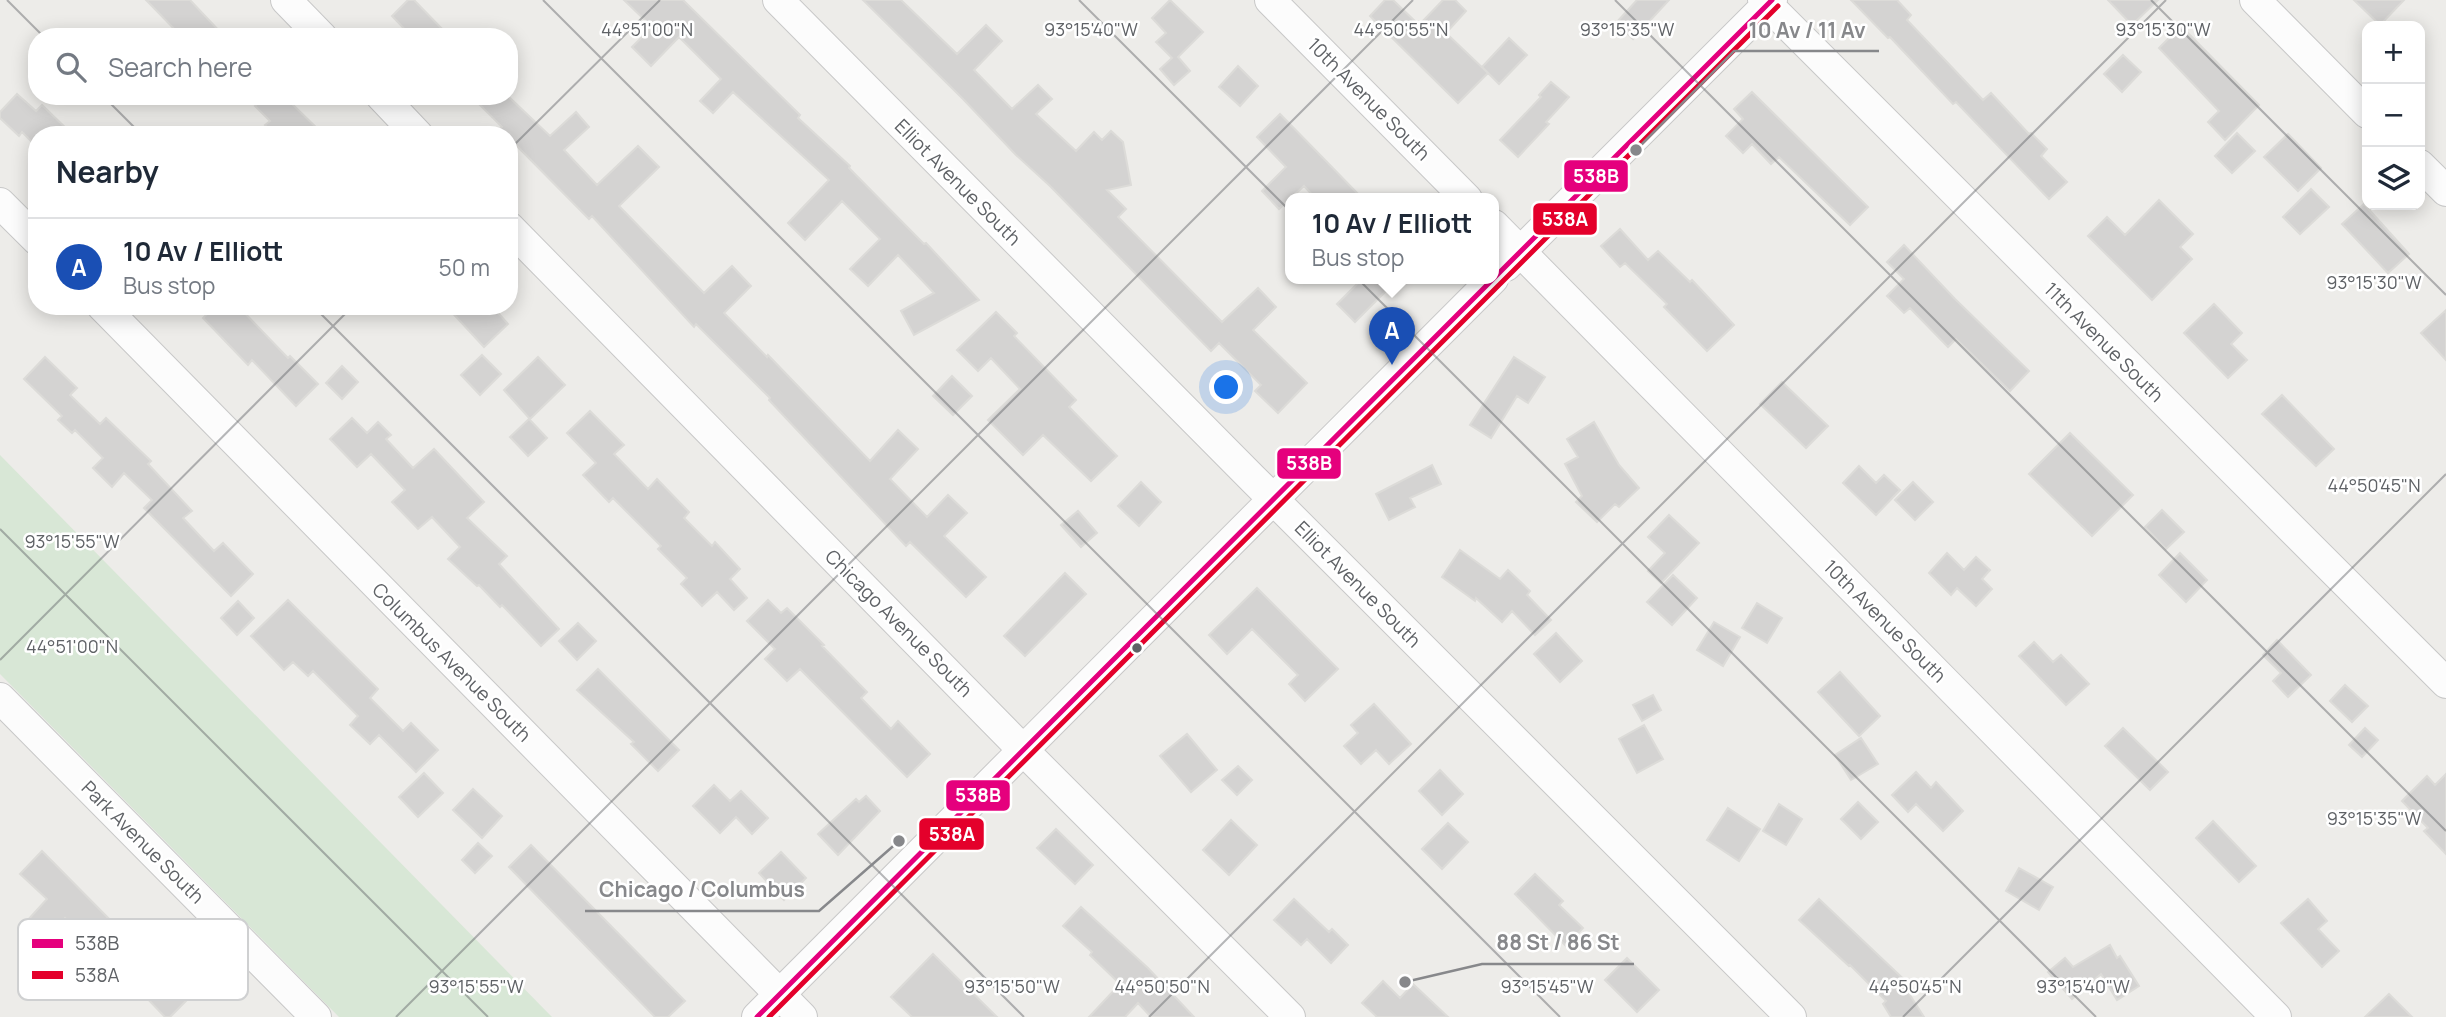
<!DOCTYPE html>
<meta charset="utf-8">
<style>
:root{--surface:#fff;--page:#f6f6f7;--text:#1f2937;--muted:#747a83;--line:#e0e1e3;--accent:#0f766e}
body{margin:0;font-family:Manrope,sans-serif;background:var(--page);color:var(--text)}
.controls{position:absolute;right:21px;top:21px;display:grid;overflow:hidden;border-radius:14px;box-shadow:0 4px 18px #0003}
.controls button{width:63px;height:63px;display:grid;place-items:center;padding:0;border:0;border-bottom:2px solid var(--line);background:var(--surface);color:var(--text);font:35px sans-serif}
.you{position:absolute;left:1227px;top:388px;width:24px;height:24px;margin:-18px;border:5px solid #fff;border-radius:50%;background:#1a73e8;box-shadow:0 0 0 10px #1a73e833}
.badge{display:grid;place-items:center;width:46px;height:46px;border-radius:50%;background:var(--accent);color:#fff;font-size:23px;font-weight:700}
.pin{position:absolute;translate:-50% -58px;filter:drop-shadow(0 2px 4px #0008)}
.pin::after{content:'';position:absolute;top:37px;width:24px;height:21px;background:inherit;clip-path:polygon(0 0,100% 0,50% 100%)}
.popup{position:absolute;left:1285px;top:193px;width:214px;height:91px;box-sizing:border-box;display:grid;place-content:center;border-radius:14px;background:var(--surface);filter:drop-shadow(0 2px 5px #0005);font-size:23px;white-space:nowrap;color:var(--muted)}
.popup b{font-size:26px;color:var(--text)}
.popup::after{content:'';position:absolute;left:50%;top:100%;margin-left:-14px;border:14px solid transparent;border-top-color:var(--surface)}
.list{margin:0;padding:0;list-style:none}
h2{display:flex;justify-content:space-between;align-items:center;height:91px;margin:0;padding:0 28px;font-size:30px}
h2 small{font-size:23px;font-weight:400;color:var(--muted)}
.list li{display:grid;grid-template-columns:46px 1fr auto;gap:21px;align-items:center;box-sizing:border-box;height:98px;padding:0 28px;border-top:2px solid var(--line)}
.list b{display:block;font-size:26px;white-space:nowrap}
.list p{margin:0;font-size:23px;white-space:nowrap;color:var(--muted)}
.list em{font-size:23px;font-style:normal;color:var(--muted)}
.icon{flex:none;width:38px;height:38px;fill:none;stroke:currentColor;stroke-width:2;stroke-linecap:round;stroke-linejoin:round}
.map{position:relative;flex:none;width:2446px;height:1017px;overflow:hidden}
.search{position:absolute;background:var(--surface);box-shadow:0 4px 18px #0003;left:28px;top:28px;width:490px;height:77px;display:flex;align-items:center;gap:18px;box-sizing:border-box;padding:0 24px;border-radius:28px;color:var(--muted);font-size:26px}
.panel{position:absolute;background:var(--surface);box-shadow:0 4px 18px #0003;left:28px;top:126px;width:490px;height:189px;border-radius:28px}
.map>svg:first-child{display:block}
.green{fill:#d8e7d6}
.building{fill:#d4d3d2;stroke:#dcdbd8;stroke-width:2}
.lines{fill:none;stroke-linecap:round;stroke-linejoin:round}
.minor-casing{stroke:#c8c8c8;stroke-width:32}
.minor{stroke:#fcfcfc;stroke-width:30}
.bus-1-casing{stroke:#fff;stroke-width:10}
.bus-2-casing{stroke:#fff;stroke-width:10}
.bus-1{stroke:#e5007d;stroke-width:5}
.bus-2{stroke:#e4002b;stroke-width:5}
.ticks{fill:none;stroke:#5f6266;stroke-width:2;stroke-opacity:0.45}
.bus-dot{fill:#5f6266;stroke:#fff;stroke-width:2.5}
.labels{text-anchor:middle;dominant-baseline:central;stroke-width:5;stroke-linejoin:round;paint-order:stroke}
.street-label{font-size:19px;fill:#5f6266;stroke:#fff}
.key{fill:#fff;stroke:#cfd0d1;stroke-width:2}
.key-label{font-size:19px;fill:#5f6266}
.ticks-label{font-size:18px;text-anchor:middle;fill:#5f6266;stroke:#fff;stroke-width:5;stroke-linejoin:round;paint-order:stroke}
.leader{fill:none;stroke:#87888b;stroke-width:2.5}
.callout-dot{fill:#87888b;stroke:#fff;stroke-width:2.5}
.callout-label{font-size:21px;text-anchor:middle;font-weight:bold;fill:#87888b;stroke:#fff;stroke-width:5;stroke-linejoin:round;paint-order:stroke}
.line-badge{stroke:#fff;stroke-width:2.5}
.badge-label{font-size:19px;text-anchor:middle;font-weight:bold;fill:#fff}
</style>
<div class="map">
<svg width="2446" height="1017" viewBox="0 0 2446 1017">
<rect width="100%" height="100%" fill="#edece9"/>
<!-- green -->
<path class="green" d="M0 455 552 1017H339L0 674Z"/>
<!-- building -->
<path class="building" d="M146 0H190L225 37H182Z
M408 0H414L450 37H412L392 16Z
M624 0H683L800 115 798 118 850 166 849 168 924 244 926 243 979 300 914 335 901 311 934 293 898 255 868 286 850 269 880 239 842 201 805 240 788 223 829 180 733 92 713 113 700 101 721 79 679 37 651 66 632 47 652 27Z
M863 0H901L957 54 986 25 1002 41 974 70 1012 109 1038 85 1052 99 1036 114 1076 151 1094 132 1102 140 1111 131 1123 142 1131 185 1107 190 1126 209 1118 217 1222 322 1258 288 1276 307 1253 330 1307 383 1278 413 1255 391 1261 385 1219 343 1211 351 1050 186 1016 155 963 99Z
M1170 0 1203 32 1178 57 1190 71 1174 85 1160 69 1172 58 1156 42 1166 33 1152 18Z
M1385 0H1393L1419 25 1443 0H1455L1466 11 1446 33 1488 73 1458 103 1370 16Z
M1637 0H1669L1633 39 1616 23Z
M1851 0H1897L1911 15 1907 20 1983 100 1991 93 2029 134 2031 133 2047 149 2041 156 2067 182 2049 199 1956 102 1953 104 1890 37 1888 38Z
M2108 0H2158L2132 25Z
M2354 0H2404L2380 25Z
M2181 26 2259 105 2225 140 2208 122 2219 111 2159 48Z
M1509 38 1527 55 1499 84 1482 67Z
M2123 55 2141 72 2122 92 2104 74Z
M1238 66 1258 86 1240 106 1219 87Z
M1551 82 1569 97 1546 122 1549 124 1518 157 1500 140 1541 97 1539 95Z
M1752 92 1868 207 1850 225 1779 157 1771 164 1752 144 1743 153 1726 136 1743 119 1734 109Z
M17 94 36 111 42 105 73 135H37V147L22 132 19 136 0 118V112Z
M265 96H284L324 135H275L265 125 270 121 255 106Z
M471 96H508L550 136 576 112 589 127 564 150 597 185 638 146 659 167 619 206 704 293 732 266 751 286 724 313 767 357 768 355 870 461 898 430 918 449 890 479 927 517 948 495 967 513 944 536 986 577 966 597 910 542 906 546 769 400 770 398 696 324 694 327 592 216 589 219 509 138V135H506L500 129 502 127Z
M1280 114 1325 160 1363 199H1316L1304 186 1279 209 1262 191 1286 167 1257 137Z
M2237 133 2255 151 2232 173 2215 156Z
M2288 134 2321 168 2298 191 2264 157Z
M2311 189 2329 207 2300 234 2283 217Z
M2159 200 2193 234 2180 247 2192 259 2152 300 2088 236 2107 217 2125 235Z
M2364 204 2409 254 2388 273 2342 224Z
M1620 229 1648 260 1658 251 1690 282 1692 280 1734 325 1707 351 1664 307 1667 304 1625 263 1620 267 1601 246Z
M1904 245 1955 299 2029 371 2010 391 1956 339 1948 347 1910 308 1904 313 1887 296 1904 279 1887 262Z
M1362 279H1398L1355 322 1337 304Z
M2214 304 2242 333 2231 344 2247 360 2228 378 2184 333Z
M215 306H238L288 358 290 356 318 384 296 406 252 360 248 365 203 318Z
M446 306H492L508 324 484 347Z
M2446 310V360L2421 333Z
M996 312 1017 333 1014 336 1076 400 1069 407 1117 456 1091 481 1043 435 1023 455 988 420 1020 389 991 358 978 371 957 350Z
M482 355 501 374 480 395 461 375Z
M45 357 77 388 70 395 100 424 106 418 151 461 148 464 192 511 183 518 214 551 223 543 253 574 231 596 144 508 152 500 124 473 112 487 93 468 103 458 75 430 72 433 58 420 62 416 24 379Z
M538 357 565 385 530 419 504 390Z
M1514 357 1545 377 1528 403 1517 396 1491 438 1470 425Z
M342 366 358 382 342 399 326 383Z
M952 376 972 396 953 415 933 396Z
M1782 382 1828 426 1806 448 1760 404Z
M2282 395 2334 449 2316 466 2262 414Z
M590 411 624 445 614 454 648 489 657 479 689 512 684 518 712 546 715 542 740 569 730 579 747 598 734 610 717 592 702 606 681 584 687 578 658 549 661 546 613 498 609 502 583 475 596 463 567 433Z
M352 418 367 433 378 422 391 435 386 439 413 468 434 449 484 502 467 518 507 556 499 564 559 629 541 646 502 605 500 607 479 585 477 586 448 559 460 547 432 517 418 529 392 502 405 490 371 454 357 467 330 439Z
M529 419 547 438 528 456 510 437Z
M1594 422 1619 465 1639 488 1619 507 1615 504 1597 522 1576 502 1582 496 1565 464 1578 457 1567 439Z
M2070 433 2133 495 2092 536 2029 474Z
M1432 465 1441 484 1410 498 1415 507 1389 520 1376 494Z
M1859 466 1876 483 1884 475 1900 490 1876 515 1843 483Z
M1141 482 1161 502 1139 526 1118 506Z
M1913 482 1933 502 1915 520 1895 500Z
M2162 510 2184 532 2166 549 2145 527Z
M1078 511 1097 533 1081 547 1061 525Z
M1669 515 1699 543 1661 583 1648 571 1665 553 1648 537Z
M1460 550 1500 579 1508 570 1530 591 1527 595 1551 620 1535 635 1512 611 1502 622 1476 598 1475 601 1442 577Z
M1947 553 1964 570 1976 557 1990 570 1982 579 1992 589 1976 606 1957 588 1951 595 1929 573Z
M2180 553 2207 580 2186 602 2159 575Z
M1065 573 1086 594 1025 656 1004 636Z
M1673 575 1697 598 1672 625 1647 602Z
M1257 588 1338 669 1305 701 1289 684 1298 675 1252 629 1227 654 1209 635Z
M288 600 378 689 370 698 403 731 411 723 438 750 416 772 379 735 370 744 350 725 358 716 313 671 308 676 293 662 284 670 251 636Z
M768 600 781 613 787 608 824 645 822 646 867 692 861 698 891 729 898 721 930 754 907 777 800 669 787 681 765 659 775 649 747 621Z
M238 601 254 618 237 635 221 618Z
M1757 603 1782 618 1767 643 1742 628Z
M1714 622 1740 637 1723 666 1697 650Z
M578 623 596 641 577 660 559 641Z
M1556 633 1582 661 1560 682 1534 654Z
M2277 640 2311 675 2288 697 2273 681 2281 673 2263 655Z
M2034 642 2053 662 2061 655 2089 684 2066 705 2019 656Z
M598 669 679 750 658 771 631 744 634 742 577 690Z
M1840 672 1880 716 1859 736 1818 692Z
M2345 685 2368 706 2352 722 2330 701Z
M1653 695 1661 710 1642 721 1633 705Z
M1374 704 1411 744 1389 764 1376 750 1361 764 1344 746 1358 733 1351 725Z
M1644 725 1663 759 1637 773 1619 739Z
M2123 728 2168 772 2150 790 2105 746Z
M2365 728 2378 740 2362 757 2349 745Z
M1187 734 1217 770 1191 792 1160 756Z
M1861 738 1878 764 1851 780 1835 755Z
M1238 766 1252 780 1237 795 1222 780Z
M1440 770 1463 794 1442 815 1419 791Z
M1916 772 1931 788 1936 782 1963 811 1943 831 1916 804 1908 812 1892 795Z
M424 773 443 793 418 817 399 797Z
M2446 774V854L2424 831 2428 828 2402 801 2427 776 2435 785Z
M714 785 730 801 741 791 768 818 752 834 736 817 720 833 693 806Z
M473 789 502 816 482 838 453 810Z
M866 796 880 811 838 855 818 834 856 799 859 802Z
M1858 802 1878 822 1861 839 1841 819Z
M1779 804 1802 819 1786 845 1763 831Z
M1728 808 1760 829 1739 861 1707 840Z
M1231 820 1257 845 1229 875 1203 850Z
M2213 821 2256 866 2239 882 2196 838Z
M1448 823 1468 842 1442 869 1422 849Z
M1056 829 1093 865 1075 884 1037 848Z
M478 843 492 856 475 873 462 860Z
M531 845 685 1001 668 1017H655L509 867Z
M42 851 127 937 121 943 130 952 117 965 131 980 115 995 80 956 91 945 65 918 44 940 26 922 47 899 20 874Z
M781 852 806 878 784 900 759 873Z
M2019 868 2053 887 2039 910 2006 891Z
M1535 874 1563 901 1559 905 1583 928 1566 946 1515 894Z
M1294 899 1329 932 1332 929 1348 945 1331 963 1307 939 1301 945 1274 920Z
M1819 899 1913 988 1908 992 1924 1017H1891L1883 1004 1886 1001 1850 965 1849 966 1799 920Z
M2308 899 2327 921 2318 929 2339 951 2322 967 2281 923Z
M1081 907 1148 968 1194 1017H1151L1138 1003 1125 1017H1089L1120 984 1090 955 1092 952 1063 926Z
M2110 945 2117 958 2120 956 2139 986 2117 1000 2101 974 2072 999 2048 972 2065 958 2073 967Z
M933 954 997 1017H912L891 997Z
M1627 958 1659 990 1637 1012 1605 980Z
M163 971 189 998 170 1017H165L141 992Z
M1383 981 1400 998 1413 984 1448 1017H1377L1362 1003Z
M2389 994 2412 1017H2365Z"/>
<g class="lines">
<!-- minor casing -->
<g class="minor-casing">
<path id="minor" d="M286 0 322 37
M778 0 1252 478 1791 1017
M1270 0 1467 199
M1763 0 2446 683
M2255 0 2367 113
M381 96 418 135
M2420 165 2446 191
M0 203 37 240
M1494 225 2276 1017
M509 227 1023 750 1290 1017
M1506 266 1772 0
M102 306 802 1017
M0 698 316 1017
M757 1017 1493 279"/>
</g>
<!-- minor -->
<use href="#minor" class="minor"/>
<!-- bus-1 casing -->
<g class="bus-1-casing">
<path id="bus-1" d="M1494 278 1772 0
M757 1017 1493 279"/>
</g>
<!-- bus-2 casing -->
<g class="bus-2-casing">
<path id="bus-2" d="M1500 284 1778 6
M769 1017 1499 285"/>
</g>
<!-- bus-1 -->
<use href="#bus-1" class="bus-1"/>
<!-- bus-2 -->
<use href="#bus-2" class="bus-2"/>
</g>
<!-- ticks -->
<path class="ticks" d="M7 0 44 37M543 0 1560 1017M1079 0 2096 1017M1615 0 2446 831M2151 0 2446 295M103 96 142 135M509 150 660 0M313 306 1024 1017M0 529 488 1017M0 660 353 306M396 1017 1413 0M1149 1017 2166 0M1903 1017 2446 474"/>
<!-- markers -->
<circle class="bus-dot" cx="1137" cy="648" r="6"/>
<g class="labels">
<!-- street labels -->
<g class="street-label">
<text transform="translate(1369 99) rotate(45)">10th Avenue South</text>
<text transform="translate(958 182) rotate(45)">Elliot Avenue South</text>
<text transform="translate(2104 342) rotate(45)">11th Avenue South</text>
<text transform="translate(1358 584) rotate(45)">Elliot Avenue South</text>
<text transform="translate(1885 621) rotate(45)">10th Avenue South</text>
<text transform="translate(899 623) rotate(45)">Chicago Avenue South</text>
<text transform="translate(452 662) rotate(45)">Columbus Avenue South</text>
<text transform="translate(143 842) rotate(45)">Park Avenue South</text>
</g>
</g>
<!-- legend -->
<rect x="18" y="919" width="230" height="81" rx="10" class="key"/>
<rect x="32" y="939" width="31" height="9" fill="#e5007d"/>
<rect x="32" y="971" width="31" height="8" fill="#e4002b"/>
<g class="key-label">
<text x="75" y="950">538B</text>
<text x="75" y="982">538A</text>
</g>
<g class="ticks-label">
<text x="1091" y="36">93°15'40"W</text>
<text x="647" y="36">44°51'00"N</text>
<text x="1401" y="36">44°50'55"N</text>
<text x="1627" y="36">93°15'35"W</text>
<text x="2163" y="36">93°15'30"W</text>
<text x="2374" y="289">93°15'30"W</text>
<text x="2374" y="492">44°50'45"N</text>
<text x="72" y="548">93°15'55"W</text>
<text x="72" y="653">44°51'00"N</text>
<text x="2374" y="825">93°15'35"W</text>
<text x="1162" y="993">44°50'50"N</text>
<text x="1915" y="993">44°50'45"N</text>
<text x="476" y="993">93°15'55"W</text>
<text x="1012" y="993">93°15'50"W</text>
<text x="1547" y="993">93°15'45"W</text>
<text x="2083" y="993">93°15'40"W</text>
</g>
<!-- callouts -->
<path class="leader" d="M1636 150L1734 51H1879M899 841L819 911H585M1405 982L1482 964H1634"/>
<g class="callout-dot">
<circle cx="1636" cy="150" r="7"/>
<circle cx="899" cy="841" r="7"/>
<circle cx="1405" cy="982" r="7"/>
</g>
<g class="callout-label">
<text x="1807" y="38">10 Av / 11 Av</text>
<text x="702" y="897">Chicago / Columbus</text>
<text x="1558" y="950">88 St / 86 St</text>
</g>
<g class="line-badge">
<rect x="1563" y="159" width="66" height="34" rx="7" fill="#e5007d"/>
<rect x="1532" y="202" width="66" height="34" rx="7" fill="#e4002b"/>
<rect x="1276" y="447" width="66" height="33" rx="7" fill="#e5007d"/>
<rect x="945" y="779" width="66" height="33" rx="7" fill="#e5007d"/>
<rect x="918" y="817" width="67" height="34" rx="7" fill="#e4002b"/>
</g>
<g class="badge-label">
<text x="1596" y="183">538B</text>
<text x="1565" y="226">538A</text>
<text x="1309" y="470">538B</text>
<text x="978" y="802">538B</text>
<text x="952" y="841">538A</text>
</g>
</svg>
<div class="controls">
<button>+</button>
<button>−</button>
<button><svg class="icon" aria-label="layers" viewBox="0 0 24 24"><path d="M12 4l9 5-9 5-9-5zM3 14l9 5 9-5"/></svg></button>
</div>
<div class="you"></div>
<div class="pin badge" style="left:1392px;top:365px;background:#1a4fb4">A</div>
<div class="popup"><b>10 Av / Elliott</b>Bus stop</div>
<div class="search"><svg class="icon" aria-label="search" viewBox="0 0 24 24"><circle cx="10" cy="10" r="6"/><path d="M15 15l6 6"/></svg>Search here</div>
<section class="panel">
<h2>Nearby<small></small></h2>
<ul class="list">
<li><span class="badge" style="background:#1a4fb4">A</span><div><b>10 Av / Elliott</b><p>Bus stop</p></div><em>50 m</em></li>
</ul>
</section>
</div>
